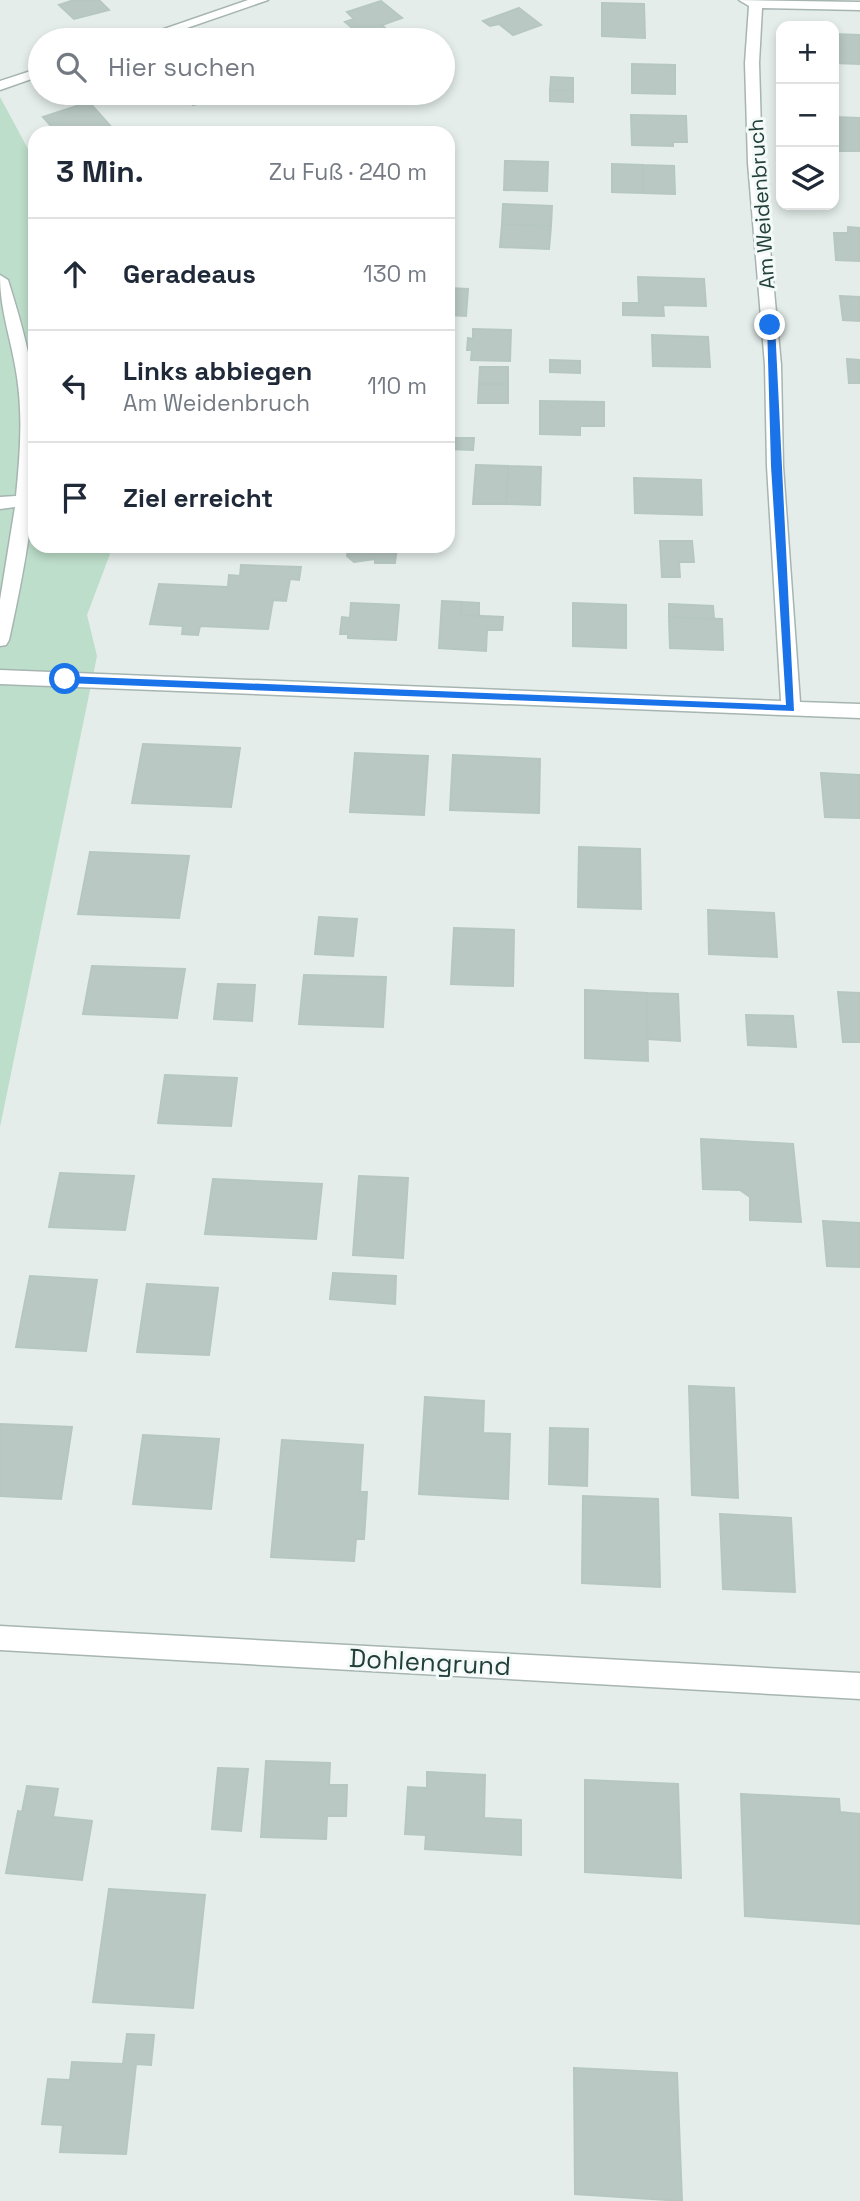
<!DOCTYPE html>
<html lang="de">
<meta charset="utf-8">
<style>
:root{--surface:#fff;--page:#f2f2f3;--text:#1f2937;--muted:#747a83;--line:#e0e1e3}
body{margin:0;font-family:"Space Grotesk",sans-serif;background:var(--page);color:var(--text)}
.controls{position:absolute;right:21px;top:21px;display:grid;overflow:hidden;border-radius:14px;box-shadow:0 4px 10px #0003}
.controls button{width:63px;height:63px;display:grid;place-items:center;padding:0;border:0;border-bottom:2px solid var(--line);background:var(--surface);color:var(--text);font:35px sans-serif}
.stop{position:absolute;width:21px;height:21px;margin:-16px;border:5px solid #1a73e8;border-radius:50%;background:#fff}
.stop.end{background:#1a73e8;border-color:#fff;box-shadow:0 2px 7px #0008}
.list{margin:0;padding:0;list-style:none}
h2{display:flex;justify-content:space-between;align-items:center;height:91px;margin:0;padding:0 28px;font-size:30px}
h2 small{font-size:23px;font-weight:400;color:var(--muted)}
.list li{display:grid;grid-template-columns:46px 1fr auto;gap:21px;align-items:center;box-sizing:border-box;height:112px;padding:0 28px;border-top:2px solid var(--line)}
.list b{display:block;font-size:26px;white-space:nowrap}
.list p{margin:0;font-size:23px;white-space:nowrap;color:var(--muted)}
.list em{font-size:23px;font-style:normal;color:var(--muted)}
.icon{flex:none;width:38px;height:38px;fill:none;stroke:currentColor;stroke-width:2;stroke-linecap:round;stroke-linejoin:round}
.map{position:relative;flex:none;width:860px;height:2201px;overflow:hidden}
.search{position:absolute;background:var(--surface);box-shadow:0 4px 10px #0003;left:28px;top:28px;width:427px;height:77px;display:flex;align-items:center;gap:18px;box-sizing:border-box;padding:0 24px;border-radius:38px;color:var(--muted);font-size:26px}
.panel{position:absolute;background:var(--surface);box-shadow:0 4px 10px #0003;left:28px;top:126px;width:427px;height:427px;border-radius:21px}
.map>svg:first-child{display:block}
.green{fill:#bddeca}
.building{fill:#b9c8c3;stroke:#b6c7c2;stroke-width:2}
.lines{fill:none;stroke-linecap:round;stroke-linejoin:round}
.minor-casing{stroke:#a6b5b2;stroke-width:3}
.minor{fill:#fff;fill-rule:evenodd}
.route{fill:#1a73e8}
.labels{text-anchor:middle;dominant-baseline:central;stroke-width:6;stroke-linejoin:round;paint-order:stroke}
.far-street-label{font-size:21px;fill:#233f3a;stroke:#f4faf8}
.street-label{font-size:26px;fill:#233f3a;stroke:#f4faf8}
</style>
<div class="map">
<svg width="860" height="2201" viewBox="0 0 860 2201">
<rect width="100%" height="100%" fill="#e4edea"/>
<!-- green -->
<path class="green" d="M0 97 35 162V546H113L87 615 97 656 0 1127Z"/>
<!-- building -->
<path class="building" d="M74 0H99L109 10 74 19 59 5Z
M381 1 402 18 382 25 388 31 379 34 373 28 358 33 345 22 354 19 347 12Z
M602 3 644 4 645 38 602 36Z
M519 8 541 25 513 35 499 24 490 26 483 21Z
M301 32 309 40H276Z
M834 34 860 35V64L834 63Z
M632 64 675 65V94L632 93Z
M551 77 573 78V90H550Z
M550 90H573V102L550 101Z
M182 93H220L213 95 216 98 193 105Z
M89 102 114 130 105 133H57L43 117Z
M631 115 686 116 687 142H673V146L632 145Z
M834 117 860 118V151H834Z
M505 161 548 162 547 191 504 190Z
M612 164 643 165V193L612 192Z
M643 165 674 166 675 194 643 193Z
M503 204 552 206 551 226 502 224Z
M502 224 551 226 549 249 500 247Z
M848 227 860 228V261L836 260 834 233H848Z
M638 277 704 279 706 306 663 305 664 316 623 315V303H639Z
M448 288 468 289 466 316 448 315Z
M840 296 860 297V321L843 320Z
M473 329 511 330 510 361 471 360 472 350H467L468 338 473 339Z
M652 335 708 337 710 367 653 366Z
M847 359 860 360V383H849Z
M550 360 580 361V373L550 372Z
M480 367H508V384H479Z
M479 384H508V403H478Z
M540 401 604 402V426H580V435L540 434Z
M448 438H474L473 450 448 449Z
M476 465 508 466 506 504H473Z
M508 466 541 467 540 505 506 504Z
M634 478 701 480 702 515 635 513Z
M660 541H692L694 562H679L680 577H662Z
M348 546H397L395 563H375V559L354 562 347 556Z
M241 565 301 567 299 580 290 579 286 601 273 600 268 629 200 626 198 635 182 634 183 626 150 624 159 584 228 587 229 575 240 576Z
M442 601 462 602 461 615 503 617 502 630H487L486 651 439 648Z
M462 602 479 603V616L461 615Z
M351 603 399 605 396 640 348 638V634H340L342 617 350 618Z
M573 603 626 605V648L573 646Z
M669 604 713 606 714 619 669 617Z
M669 617 722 619 723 650 670 648Z
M143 744 240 748 231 807 132 803Z
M355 753 428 756 424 815 350 812Z
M453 755 540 759 539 813 450 810Z
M821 773 860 775V818L825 817Z
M579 847 640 849 641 909 578 907Z
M90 852 189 856 179 918 78 914Z
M708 910 774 913 777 957 709 954Z
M319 917 357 919 353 956 315 954Z
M454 928 514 930 513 986 451 984Z
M92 966 185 969 177 1018 83 1014Z
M304 975 386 977 383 1027 299 1024Z
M218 984 255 985 252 1021 214 1019Z
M585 990 647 993 648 1061 585 1058Z
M838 992 860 993V1042H843Z
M647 993 678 994 680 1041 647 1039Z
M746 1015 793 1016 796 1047 748 1045Z
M165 1075 237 1078 231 1126 158 1123Z
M701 1139 793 1144 801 1222 750 1220V1197L740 1190 703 1189Z
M60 1173 134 1176 125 1230 49 1227Z
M359 1176 408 1178 403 1258 353 1255Z
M213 1179 322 1184 316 1239 205 1234Z
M823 1221 860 1223V1267L827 1266Z
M333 1273 396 1276 395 1304 330 1299Z
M30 1276 97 1280 86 1351 16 1347Z
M147 1284 218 1288 209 1355 137 1352Z
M689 1386 734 1388 738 1498 692 1495Z
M425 1397 484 1401 483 1433 510 1434 508 1499 419 1494Z
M0 1424 72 1427 61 1499 0 1496Z
M550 1428 588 1429 587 1486 549 1484Z
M143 1435 219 1439 211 1509 133 1504Z
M282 1440 363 1445 360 1492H367L364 1539H356L354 1561 271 1557Z
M583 1496 658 1499 660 1587 582 1583Z
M720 1514 791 1518 795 1592 723 1589Z
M266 1761 330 1763 329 1785H347L346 1816H327L326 1839 261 1837Z
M218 1768 248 1769 241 1831 212 1829Z
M427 1772 485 1775 484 1818 521 1820V1855L425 1849 426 1835 405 1834 408 1787 427 1788Z
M585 1780 678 1784 681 1878 585 1872Z
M27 1786 58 1789 53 1817 92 1821 82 1880 6 1873 18 1811 22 1812Z
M741 1794 839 1799 840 1812 860 1814V1924L745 1916Z
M109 1889 205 1895 193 2008 93 2002Z
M127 2034 154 2035 151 2065 136 2064 126 2154 60 2152 63 2125 42 2124 48 2079 70 2080 72 2062 123 2064Z
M574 2068 677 2073 682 2201 575 2194Z"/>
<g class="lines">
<!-- minor casing -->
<g class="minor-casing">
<path id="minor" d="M248 0H268L152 40H132Z
M739 0 860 2V10L762 8 759 63 762 163 781 365 783 466 800 702 860 704V718L0 684V670L781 701 767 466 765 365 748 163 745 63 749 6Z
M40 68V76L0 90V81Z
M0 275 8 280C18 312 28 345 33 379 45 463 27 558 9 640L6 645 0 646V600L15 507 0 509V497L16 496C20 456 23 416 17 377 12 341 0 312 0 275Z
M0 1626 860 1673V1699L0 1650Z"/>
</g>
<!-- minor -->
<use href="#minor" class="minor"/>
</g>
<!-- route -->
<path class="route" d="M767 323 775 325 794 711 65 683 60 679 65 676 786 705 771 466Z"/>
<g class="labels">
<!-- far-street labels -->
<g class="far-street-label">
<text transform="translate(761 204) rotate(-94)">Am Weidenbruch</text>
</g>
<!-- street labels -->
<g class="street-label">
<text transform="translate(430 1662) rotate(3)">Dohlengrund</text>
</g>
</g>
</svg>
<div class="controls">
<button>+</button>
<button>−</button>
<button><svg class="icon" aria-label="layers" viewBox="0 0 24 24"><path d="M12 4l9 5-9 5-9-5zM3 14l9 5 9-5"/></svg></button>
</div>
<div class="stop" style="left:65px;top:679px"></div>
<div class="stop end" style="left:770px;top:325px"></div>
<div class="search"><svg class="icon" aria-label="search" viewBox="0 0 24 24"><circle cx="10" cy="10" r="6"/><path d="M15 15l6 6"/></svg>Hier suchen</div>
<section class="panel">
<h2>3 Min.<small>Zu Fuß · 240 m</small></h2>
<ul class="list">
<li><svg class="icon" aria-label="ahead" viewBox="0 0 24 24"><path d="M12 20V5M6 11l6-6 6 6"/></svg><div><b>Geradeaus</b></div><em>130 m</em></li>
<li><svg class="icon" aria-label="left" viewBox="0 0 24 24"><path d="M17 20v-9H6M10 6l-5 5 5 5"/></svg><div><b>Links abbiegen</b><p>Am Weidenbruch</p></div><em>110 m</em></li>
<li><svg class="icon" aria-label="arrive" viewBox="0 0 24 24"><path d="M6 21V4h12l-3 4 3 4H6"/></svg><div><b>Ziel erreicht</b></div></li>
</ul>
</section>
</div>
